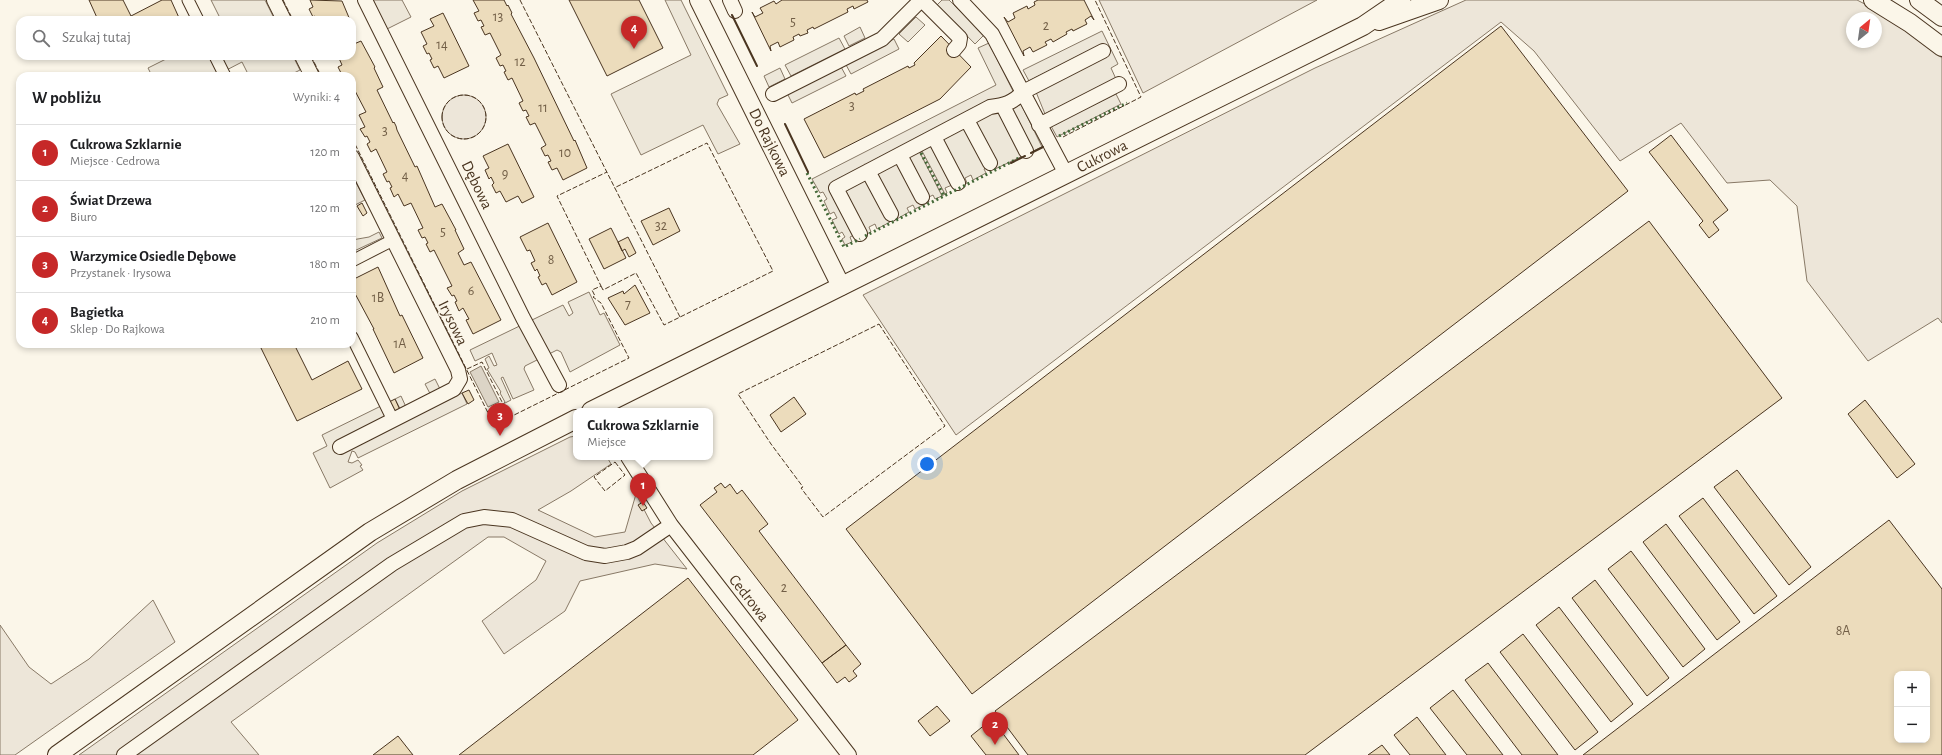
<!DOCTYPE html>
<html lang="pl">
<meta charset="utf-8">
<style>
:root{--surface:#fff;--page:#f2f2f2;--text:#202124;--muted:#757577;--line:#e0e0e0;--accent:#c62828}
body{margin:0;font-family:"Alegreya Sans",sans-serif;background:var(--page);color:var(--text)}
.controls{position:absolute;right:12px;bottom:12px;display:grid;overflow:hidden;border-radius:8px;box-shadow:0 2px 6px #0003}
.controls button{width:36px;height:36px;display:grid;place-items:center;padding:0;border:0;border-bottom:1px solid var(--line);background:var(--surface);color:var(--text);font:20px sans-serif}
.compass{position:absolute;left:1846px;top:12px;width:36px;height:36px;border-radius:50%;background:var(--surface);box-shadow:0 2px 6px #0003;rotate:29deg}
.you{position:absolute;left:927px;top:464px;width:14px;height:14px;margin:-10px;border:3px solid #fff;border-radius:50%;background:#1a73e8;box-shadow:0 0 0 6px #1a73e833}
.badge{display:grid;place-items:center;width:26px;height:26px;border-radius:50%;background:var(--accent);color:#fff;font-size:13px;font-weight:700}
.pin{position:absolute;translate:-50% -33px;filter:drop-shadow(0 1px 2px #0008)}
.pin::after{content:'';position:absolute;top:21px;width:14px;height:12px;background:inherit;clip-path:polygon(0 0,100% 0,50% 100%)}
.popup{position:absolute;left:573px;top:408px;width:140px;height:52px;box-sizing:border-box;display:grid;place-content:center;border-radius:8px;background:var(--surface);filter:drop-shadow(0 1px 3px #0005);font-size:13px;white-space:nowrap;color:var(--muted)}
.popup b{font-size:15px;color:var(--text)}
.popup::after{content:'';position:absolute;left:50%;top:100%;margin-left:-8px;border:8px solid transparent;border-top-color:var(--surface)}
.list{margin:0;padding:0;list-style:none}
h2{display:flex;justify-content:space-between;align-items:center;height:52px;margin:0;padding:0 16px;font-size:17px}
h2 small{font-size:13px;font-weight:400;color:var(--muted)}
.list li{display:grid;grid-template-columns:26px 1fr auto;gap:12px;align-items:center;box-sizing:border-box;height:56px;padding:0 16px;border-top:1px solid var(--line)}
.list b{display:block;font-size:15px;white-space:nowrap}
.list p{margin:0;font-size:13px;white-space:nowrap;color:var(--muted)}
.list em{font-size:13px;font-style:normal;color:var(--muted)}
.icon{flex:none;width:22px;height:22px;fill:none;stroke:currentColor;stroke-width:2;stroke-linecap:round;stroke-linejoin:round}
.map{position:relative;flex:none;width:1942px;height:755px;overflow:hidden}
.search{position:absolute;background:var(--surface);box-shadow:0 2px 6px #0003;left:16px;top:16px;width:340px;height:44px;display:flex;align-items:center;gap:10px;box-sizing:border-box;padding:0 14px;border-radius:12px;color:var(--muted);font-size:15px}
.panel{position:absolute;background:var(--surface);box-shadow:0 2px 6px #0003;left:16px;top:72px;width:340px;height:276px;border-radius:12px}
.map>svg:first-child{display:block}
.green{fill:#ede6d9;stroke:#887966;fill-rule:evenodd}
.parking{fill:#ede7d9;stroke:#887966}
.water{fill:#dcd4c6;stroke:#887966}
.building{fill:#ecdcbc;stroke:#4a3520;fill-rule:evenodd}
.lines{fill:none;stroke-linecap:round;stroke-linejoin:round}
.pedestrian-casing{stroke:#4a3520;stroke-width:13}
.minor-casing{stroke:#4a3520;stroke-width:16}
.tertiary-casing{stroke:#4a3520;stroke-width:20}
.pedestrian{stroke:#fbf6e9;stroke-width:11}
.minor{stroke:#fbf6e9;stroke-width:14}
.tertiary{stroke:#fbf6e9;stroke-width:18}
.hedge{stroke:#436837;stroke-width:3;stroke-dasharray:2 3;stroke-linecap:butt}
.fence{stroke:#4a3520;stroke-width:1;stroke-dasharray:5 2;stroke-linecap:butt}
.wall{stroke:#4a3520;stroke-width:2}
.labels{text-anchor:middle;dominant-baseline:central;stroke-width:3;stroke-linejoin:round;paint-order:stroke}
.number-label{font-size:14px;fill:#725f47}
.street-label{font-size:16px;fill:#4a3520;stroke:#fbf6e9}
</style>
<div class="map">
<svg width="1942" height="755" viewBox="0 0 1942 755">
<rect width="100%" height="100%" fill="#fbf6e9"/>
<!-- green -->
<path class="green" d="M1099 0H1317L1143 93Z
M1466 0H1857C1888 15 1915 36 1942 58V323L1938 318 1868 361 1807 281 1797 206 1770 180 1727 183 1681 123 1620 161 1534 51 1501 22 956 435 863 295 1315 68ZM1852 18H1876V42H1852Z
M442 117a22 22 0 1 1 44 0a22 22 0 1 1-44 0Z
M923 151 945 194 942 196 920 153Z
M576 436V457H607L611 464 571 491 538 510 595 537 625 532 636 494 651 523 687 569 655 564 580 581 565 611 504 654 482 621 536 580 546 561 504 537H488L231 722 259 755H79L377 543 462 491 570 437Z
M153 600 175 642 15 755H0V625L29 667 51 684 89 659Z"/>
<!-- parking -->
<path class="parking" d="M211 0H265L275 20H221Z
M373 0H402L411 17 387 29Z
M665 0H681L728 95 719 99 717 104 740 144 718 154 703 125 641 155 611 94 691 55Z
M942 0H949L984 35 975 44 937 5Z
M916 17 925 25 908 42 899 34Z
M860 27 865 38 849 46 844 36Z
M1102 31 1118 64 1111 68 1116 79 1045 114 1036 92 1100 45 1029 81 1023 70Z
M839 38 845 49 791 76 785 65Z
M894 39 899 49 851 74 845 63Z
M989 43 1014 93 1010 110 1021 104 1042 147 995 169 992 164 984 169 986 173 973 180 971 175 965 178 967 183 955 189 952 185 945 188 947 193 945 194 922 151 920 153 942 196 935 199 933 195 927 198 929 202 915 209 913 205 907 208 909 212 897 219 895 214 888 217 890 222 877 229 875 224 869 227 871 232 858 238 856 234 850 237 852 242 845 245 842 239 845 237 842 232 839 234 832 220 837 218 834 212 830 214 824 201 827 199 823 192 820 193 812 179 996 85 978 48Z
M172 56H293L300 70 288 76H249L242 62 215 76H152L148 68Z
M840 65 846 76 792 103 787 93Z
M780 68 785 79 769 87 764 76Z
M1116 94 1121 104 1057 137 1051 126Z
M352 175 365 200 353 206 352 210Z
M379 232 382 238 352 252V240L369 237Z
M589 292 600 315 604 313 620 345 570 372 561 352 557 350 525 366 524 369 534 390 513 399 503 377 501 378 511 400 503 404 505 402 500 393 501 392 487 369 489 368 485 359 489 356 494 366 497 365 492 353 475 361 470 350 563 305 569 316 573 313 568 302Z
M435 379 446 401 462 393 467 404 358 458 355 452 352 451 348 462 352 463 358 460 362 465 360 466 363 470 330 488 313 453 327 446 322 435 381 406 406 420 395 399 401 396 411 418 436 405 425 384Z"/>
<!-- water -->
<path class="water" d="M481 366 499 402 488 407 470 372Z"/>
<!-- building -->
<path class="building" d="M89 0H123L131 16 162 0H171L180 20H98Z
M310 0 342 1 350 20H317L315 16 313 17 309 9 313 7Z
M473 0H504L507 6 508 5 512 13 511 14 534 58 574 141 575 140 587 168 563 180 557 168 552 170 548 162 551 161 548 155 545 156 541 148 546 145 535 123 530 125 526 117 529 116 526 110 523 111 519 103 523 101 512 78 508 80 504 72 506 71 503 65 500 66 496 58 501 55 490 33 485 35 481 27 484 26 481 20 478 21 474 13 479 11Z
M569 0H639L663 48 607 76Z
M867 0 868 2 854 9 853 6 847 9 848 12 814 29 813 27 807 30 808 33 800 36 799 34 793 37 794 40 780 47 778 42 770 46 771 51 752 12 755 17 763 13 760 8 774 1 776 4 782 0Z
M1038 0H1084L1094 20 1091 16 1085 20 1087 24 1073 31 1072 29 1066 32 1067 34 1053 42 1051 39 1045 42 1047 45 1033 52 1030 47 1023 51 1024 56 1004 17 1008 22 1015 18 1013 13 1027 6 1028 9 1035 5 1034 2Z
M443 13 469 66 444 78 438 66 434 68 430 60 432 59 429 53 427 54 423 46 427 44 421 32 434 26 430 19Z
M1501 26 1628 191 972 694 846 529Z
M941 36 971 67 940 99 824 158 804 119 855 93 856 95 864 91 863 89 908 66 909 68 915 65 914 63Z
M352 40 354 44 361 41 375 67 374 68 383 87 377 90 393 123 394 122 396 126 397 130 415 167 417 166 435 207 442 204 456 230H455L464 249 458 253 464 265 471 262 501 320 473 334 466 320 469 319 463 308 459 311 455 302 457 301 454 295 452 296 447 288 452 286 434 250 430 252 426 244 428 243 425 237 422 238 418 230 423 228 411 203 404 206 398 194 394 197 390 188 392 187 389 181 387 182 383 174 387 172 376 149 371 152 367 144 370 142 367 136 365 137 360 129 365 127 359 115 366 112 353 87 352 88V76H345L344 74 342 75 338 67 342 65 338 56H352Z
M1671 135 1728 210 1713 222 1719 230 1709 238 1699 225 1703 221 1649 152Z
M508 144 534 197 522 203 518 196 506 202 500 191 496 193 492 185 494 183 491 177 489 179 485 170 489 168 483 156Z
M362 203 367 213 363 216 357 206Z
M669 208 680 231 653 245 641 221Z
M1649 221 1782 398 1305 755H1028L995 711Z
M548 223 577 282 552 295 546 283 542 285 538 277 540 276 537 269 535 271 531 263 535 261 530 250 527 251 520 237Z
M611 228 626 258 604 269 589 239Z
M628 237 636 253 629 257 625 249 622 251 618 242Z
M378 267 400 316 402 315 423 358 394 373 373 329H374L352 288V280Z
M635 285 650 313 625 325 608 298 623 291 624 294Z
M259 344H294L312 380 348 361 362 389 297 421Z
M469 390 474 400 468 404 462 393Z
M794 397 806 414 781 432 770 415Z
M395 399 400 410 394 413 389 402Z
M1865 400 1915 464 1897 478 1848 414Z
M1737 470 1811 567 1789 585 1714 487Z
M721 483 725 488 730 484 737 494 742 490 768 524 759 531 846 645 822 663 700 505 717 492 714 488Z
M1703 498 1777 596 1754 614 1679 516Z
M643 502 647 508 642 511 638 505Z
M1889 520 1942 589V755H1583ZM1897 674H1927V740H1897Z
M1666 524 1740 622 1717 640 1643 542Z
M1631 551 1705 649 1683 667 1608 569Z
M688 578 798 720 753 755H459Z
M1595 580 1669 678 1647 696 1572 598Z
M1559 607 1633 704 1611 722 1536 625Z
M1523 634 1598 732 1575 750 1500 652Z
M846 645 861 664 853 671 857 676 849 682 845 677 837 683 822 663Z
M1488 663 1558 755H1522L1465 680Z
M1453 690 1503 755H1467L1430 708Z
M937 706 950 721 930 736 918 721Z
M1417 717 1446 755H1410L1394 735Z
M992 719 1019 755H986L971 736Z
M398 736 413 755H373Z
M1382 745 1390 755H1368Z"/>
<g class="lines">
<!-- pedestrian casing -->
<g class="pedestrian-casing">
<path id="pedestrian" d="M188 0 198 20
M215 56 225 76
M352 261 393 240
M352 337 393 420"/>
</g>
<!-- minor casing -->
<g class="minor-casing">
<path id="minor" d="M274 0 284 20
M365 0 523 318 559 385
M730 0 735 11
M922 0 960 38 959 44 954 50
M960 0 992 34 1066 174
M302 56 312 76
M773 94 882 39 921 0
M1003 106 1026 151
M967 120 990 163
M1039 125 1119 84
M934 137 958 183
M900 155 922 197
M868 171 891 214
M860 234 836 188 990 107C1004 105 1013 103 1023 92L1103 51
M340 447 454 389 460 379 458 370 352 157
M628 457 671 525 849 755
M124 755 392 564 464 521 484 517 512 520 586 553 605 556 627 552 637 548 671 525"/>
</g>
<!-- tertiary casing -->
<g class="tertiary-casing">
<g id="tertiary">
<path id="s1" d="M699 0 841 286"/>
<path d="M1873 0 1910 23 1942 47"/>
<path d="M1919 0 1942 17"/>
<path d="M1379 21 1439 0"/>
<path id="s2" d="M591 411 1363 26 1401 0"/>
<path d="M57 755 370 532 457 480 576 419"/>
</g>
</g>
<!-- pedestrian -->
<use href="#pedestrian" class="pedestrian"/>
<!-- minor -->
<use href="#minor" class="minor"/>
<!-- tertiary -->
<use href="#tertiary" class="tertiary"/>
<!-- hedge -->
<path class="hedge" d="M1059 136 1127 103
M921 153 944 196
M807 173 844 247 860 239
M865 236 1019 158"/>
<!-- fence -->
<path class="fence" d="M283 0 293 20
M520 0 680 317
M311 56 321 76
M442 117a22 22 0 1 1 44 0a22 22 0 1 1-44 0Z
M1063 137 1141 97 1095 0
M352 138 494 425 629 358 601 303 593 297 595 296 592 290 601 286 557 196 607 172
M601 286 603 290 636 273 664 325 773 271 707 143 614 188
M879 324 945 426 823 517 801 488 803 487 771 444 738 394Z
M467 369 482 362 503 404 487 412
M615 462 625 475 605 491 594 477Z"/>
<!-- wall -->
<path class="wall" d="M732 15 757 66
M785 124 808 172
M1031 153 1043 147
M1011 163 1025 156"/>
</g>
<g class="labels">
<!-- number labels -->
<g class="number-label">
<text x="498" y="17">13</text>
<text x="793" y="22">5</text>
<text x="1046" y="26">2</text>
<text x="442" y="45">14</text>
<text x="520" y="62">12</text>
<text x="852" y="106">3</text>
<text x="543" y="108">11</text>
<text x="385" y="131">3</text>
<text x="565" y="153">10</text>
<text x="505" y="174">9</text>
<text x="405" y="176">4</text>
<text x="661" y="226">32</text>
<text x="443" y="232">5</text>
<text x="551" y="260">8</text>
<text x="471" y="291">6</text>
<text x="378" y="298">1B</text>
<text x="628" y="304">7</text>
<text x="400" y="344">1A</text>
<text x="784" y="588">2</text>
<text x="1843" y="631">8A</text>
</g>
<!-- street labels -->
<g class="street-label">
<text stroke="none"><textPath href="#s1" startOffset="159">Do Rajkowa</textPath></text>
<text stroke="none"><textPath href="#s2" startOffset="571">Cukrowa</textPath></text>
<text transform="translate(477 185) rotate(64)">Dębowa</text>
<text transform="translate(453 323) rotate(64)">Irysowa</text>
<text transform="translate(749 598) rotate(52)">Cedrowa</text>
</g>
</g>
</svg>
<div class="controls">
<button>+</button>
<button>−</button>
</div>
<svg class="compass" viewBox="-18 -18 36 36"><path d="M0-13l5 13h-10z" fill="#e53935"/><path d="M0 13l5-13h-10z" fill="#757577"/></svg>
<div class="you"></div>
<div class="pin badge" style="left:643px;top:506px">1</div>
<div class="popup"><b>Cukrowa Szklarnie</b>Miejsce</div>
<div class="pin badge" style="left:995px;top:745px">2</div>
<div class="pin badge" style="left:500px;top:436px">3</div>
<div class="pin badge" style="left:634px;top:49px">4</div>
<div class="search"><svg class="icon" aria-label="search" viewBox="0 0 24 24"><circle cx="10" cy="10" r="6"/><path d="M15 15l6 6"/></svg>Szukaj tutaj</div>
<section class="panel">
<h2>W pobliżu<small>Wyniki: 4</small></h2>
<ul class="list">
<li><span class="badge">1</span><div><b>Cukrowa Szklarnie</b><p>Miejsce · Cedrowa</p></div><em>120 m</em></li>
<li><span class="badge">2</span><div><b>Świat Drzewa</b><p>Biuro</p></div><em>120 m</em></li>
<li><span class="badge">3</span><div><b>Warzymice Osiedle Dębowe</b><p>Przystanek · Irysowa</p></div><em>180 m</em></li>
<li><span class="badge">4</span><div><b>Bagietka</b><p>Sklep · Do Rajkowa</p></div><em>210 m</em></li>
</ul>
</section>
</div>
